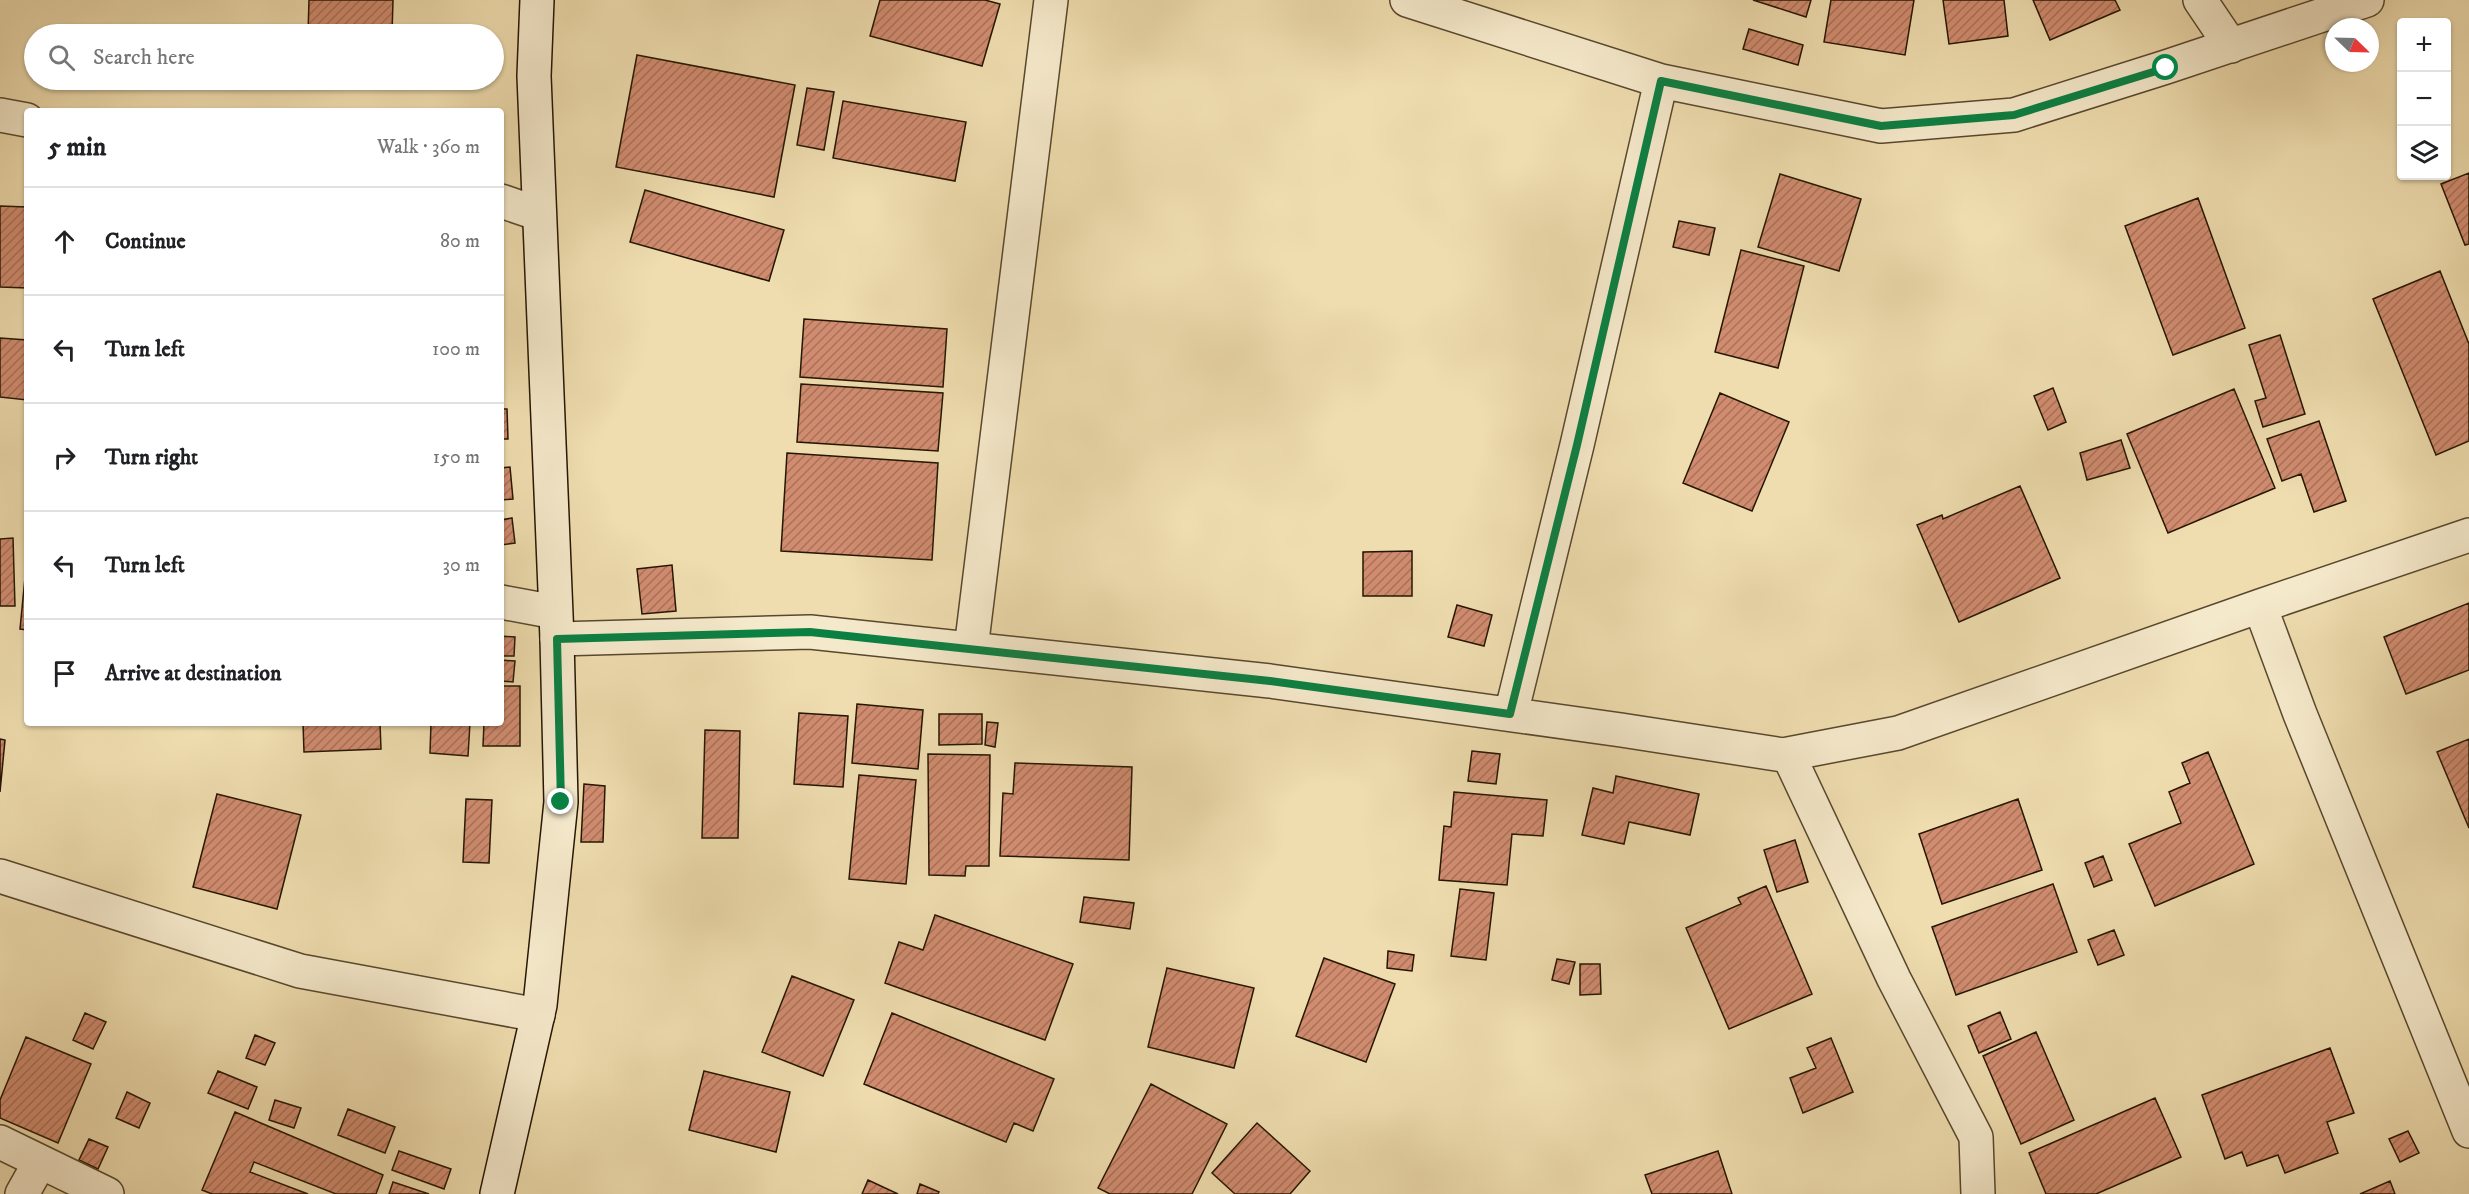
<!DOCTYPE html>
<meta charset="utf-8">
<style>
:root{--surface:#fff;--page:#f6f6f6;--text:#202124;--muted:#757577;--line:#e0e0e0}
body{margin:0;font-family:"IM FELL DW Pica",serif;background:var(--page);color:var(--text)}
.controls{position:absolute;right:18px;top:18px;display:grid;overflow:hidden;border-radius:6px;box-shadow:0 2px 4px #0004}
.controls button{width:54px;height:54px;display:grid;place-items:center;padding:0;border:0;border-bottom:2px solid var(--line);background:var(--surface);color:var(--text);font:30px sans-serif}
.compass{position:absolute;left:2325px;top:18px;width:54px;height:54px;border-radius:50%;background:var(--surface);box-shadow:0 2px 4px #0004;rotate:113deg}
.stop{position:absolute;width:18px;height:18px;margin:-14px;border:4px solid #0b8043;border-radius:50%;background:#fff}
.stop.end{background:#0b8043;border-color:#fff;box-shadow:0 2px 6px #0008}
.list{margin:0;padding:0;list-style:none}
h2{display:flex;justify-content:space-between;align-items:center;height:78px;margin:0;padding:0 24px;font-size:26px}
h2 small{font-size:20px;font-weight:400;color:var(--muted)}
.list li{display:grid;grid-template-columns:39px 1fr auto;gap:18px;align-items:center;box-sizing:border-box;height:108px;padding:0 24px;border-top:2px solid var(--line)}
.list b{display:block;font-size:22px;white-space:nowrap}
.list em{font-size:20px;font-style:normal;color:var(--muted)}
.icon{flex:none;width:33px;height:33px;fill:none;stroke:currentColor;stroke-width:2;stroke-linecap:round;stroke-linejoin:round}
.map{position:relative;flex:none;width:2469px;height:1194px;overflow:hidden}
.search{position:absolute;background:var(--surface);box-shadow:0 2px 4px #0004;left:24px;top:24px;width:480px;height:66px;display:flex;align-items:center;gap:15px;box-sizing:border-box;padding:0 21px;border-radius:33px;color:var(--muted);font-size:22px}
.panel{position:absolute;background:var(--surface);box-shadow:0 2px 4px #0004;left:24px;top:108px;width:480px;height:618px;border-radius:6px}
.map>svg:first-child{display:block}
.building{fill:url(#building-hatch);stroke:#251602;stroke-width:1.5}
.lines{fill:none;stroke-linecap:round;stroke-linejoin:round}
.street-casing{stroke:#58482d;stroke-width:36}
.secondary-casing{stroke:#251602;stroke-width:36}
.street{stroke:#f5e9cb;stroke-width:33}
.secondary{stroke:#f5e9cb;stroke-width:33}
.route{stroke:#0b8043;stroke-width:8}
</style>
<div class="map">
<svg width="2469" height="1194" viewBox="0 0 2469 1194">
<defs>
<pattern id="building-hatch" width="6" height="6" patternUnits="userSpaceOnUse" patternTransform="scale(1.5)"><rect width="6" height="6" fill="#d18c70"/><path d="M-1 1l2-2M0 6l6-6M5 7l2-2" fill="none" stroke="#a9715a"/></pattern>
</defs>
<rect width="100%" height="100%" fill="#efddaf"/>
<filter id="stains"><feTurbulence type="fractalNoise" baseFrequency=".00333" numOctaves="4"/><feColorMatrix values="0 0 0 0 .2 0 0 0 0 .09 0 0 0 0 .02 0 0 0 .5 -.17"/></filter>
<radialGradient id="worn" r=".72"><stop offset=".6" stop-color="#630" stop-opacity="0"/><stop offset="1" stop-color="#630" stop-opacity=".3"/></radialGradient>
<!-- building -->
<path class="building" d="M309 0H393L392 34H308Z
M880 0H985L1000 4 982 66 870 36Z
M1753 0H1811L1806 17Z
M1831 0H1914L1905 55 1824 42Z
M1943 0H2004L2008 36 1949 44Z
M2033 0H2115L2120 10 2050 40Z
M1749 29 1803 45 1798 65 1743 49Z
M637 55 795 85 774 197 616 167Z
M807 88 834 92 824 150 797 145Z
M843 101 966 122 955 181 833 158Z
M2469 173V244L2465 245 2441 184Z
M1780 174 1861 199 1839 271 1758 247Z
M645 190 784 230 769 281 630 242Z
M2198 198 2245 328 2173 355 2125 226Z
M0 206 27 207V288L0 287Z
M1679 221 1715 228 1709 255 1673 247Z
M1741 250 1804 266 1778 368 1715 352Z
M2440 271 2469 344V441L2436 455 2373 299Z
M804 319 947 329 943 387 800 377Z
M2280 335 2305 414 2263 427 2255 401 2266 398 2249 345Z
M0 338 27 340V400L0 397Z
M801 384 943 393 938 451 797 442Z
M2053 388 2066 422 2048 430 2034 396Z
M2234 389 2275 488 2168 533 2127 434Z
M1720 393 1789 422 1752 511 1683 483Z
M501 409H507L508 439H501Z
M2319 421 2346 501 2314 512 2301 474 2282 481 2267 439Z
M2121 440 2130 468 2087 480 2080 453Z
M787 453 938 463 932 560 781 551Z
M510 467 513 499 501 500V468Z
M2020 486 2060 578 1959 622 1917 525 1942 515 1943 519Z
M512 518 515 543 501 545V520Z
M13 538 15 606H0V539Z
M1412 551V596H1363V552Z
M27 557V630L20 629Z
M672 565 676 611 642 614 637 569Z
M2469 603V670L2406 694 2384 637Z
M1457 605 1492 615 1484 646 1448 637Z
M501 636 515 637 514 656H501Z
M501 660 515 661 513 682 501 681Z
M501 686H520V746H483L484 723H501Z
M857 704 923 710 918 769 852 763Z
M799 713 848 716 843 787 794 784Z
M939 714H982V744L939 745Z
M987 722 998 723 995 747 985 745Z
M303 723H380L381 749 304 752Z
M431 723H470L468 756 430 753Z
M705 730 740 731 738 838H702Z
M0 739 5 740 0 792Z
M2469 739V828L2437 752Z
M1472 751 1500 754 1496 784 1468 781Z
M2208 752 2254 864 2155 906 2129 844 2181 823 2169 792 2190 783 2182 763Z
M928 754 990 755 989 866H966L965 876 929 875Z
M1015 763 1132 767 1129 860 1000 856 1003 793 1013 794Z
M859 775 916 780 906 884 849 879Z
M1616 776 1699 794 1690 835 1629 822 1624 844 1582 835 1593 788 1613 793Z
M584 784 605 786 603 842H581Z
M1454 792 1547 800 1543 836 1512 834 1507 885 1439 880 1444 826 1451 827Z
M217 794 301 815 277 909 193 887Z
M466 799 492 800 489 863 463 862Z
M2018 799 2042 870 1942 904 1919 834Z
M1795 840 1808 882 1777 892 1764 850Z
M2103 856 2112 880 2094 887 2085 863Z
M2053 884 2077 952 1956 995 1932 927Z
M1766 886 1812 994 1729 1029 1686 928 1741 904 1738 898Z
M1460 889 1494 893 1486 960 1451 956Z
M1084 897 1134 903 1130 929 1080 922Z
M935 915 1073 964 1045 1040 885 983 899 942 923 950Z
M2114 930 2124 955 2098 965 2088 940Z
M1388 951 1414 955 1412 971 1387 968Z
M1324 958 1395 984 1366 1062 1296 1036Z
M1557 959 1575 962 1569 984 1552 980Z
M1580 964H1600L1601 994 1580 995Z
M1167 968 1254 988 1234 1068 1148 1047Z
M792 976 854 1000 823 1076 762 1052Z
M2000 1012 2011 1039 1979 1053 1968 1026Z
M85 1013 106 1022 93 1049 73 1040Z
M892 1013 1054 1079 1033 1131 1014 1123 1006 1142 864 1084Z
M2036 1032 2074 1120 2021 1144 1983 1056Z
M255 1035 275 1043 265 1065 246 1058Z
M26 1037 91 1064 58 1143 0 1118V1100Z
M1831 1038 1853 1092 1803 1113 1790 1078 1816 1068 1807 1048Z
M2330 1048 2354 1113 2327 1122 2338 1153 2285 1173 2278 1155 2247 1166 2242 1152 2225 1159 2202 1095Z
M218 1071 257 1087 248 1109 208 1093Z
M704 1071 790 1092 776 1152 689 1130Z
M1151 1084 1227 1124 1192 1194H1110L1098 1188Z
M127 1092 150 1103 139 1128 116 1118Z
M2155 1098 2181 1157 2096 1194H2046L2029 1153Z
M275 1100 301 1108 294 1128 269 1120Z
M348 1109 395 1127 385 1153 338 1135Z
M235 1112 383 1175 376 1194H336L254 1162 250 1172 308 1194H212L202 1190Z
M1257 1123 1310 1171 1290 1194H1235L1212 1173Z
M2408 1131 2419 1153 2400 1162 2389 1139Z
M89 1139 108 1147 98 1169 79 1160Z
M399 1151 451 1169 444 1189 392 1170Z
M1718 1151 1732 1194H1652L1645 1175Z
M868 1180 898 1194H862Z
M2390 1181 2395 1194H2360Z
M393 1182 429 1194H389Z
M920 1184 939 1192 938 1194H917Z"/>
<g class="lines">
<!-- street casing -->
<g class="street-casing">
<path id="street" d="M1407 0 1661 81 1881 126 2014 115 2166 67 2367 0
M2200 0 2231 46
M0 115 27 120
M501 201 539 214
M501 602 555 612
M2260 606 2300 714 2469 1131
M557 639 810 632 1270 681 1621 730 1783 755 1898 733 2260 606 2469 535
M971 649 1051 0
M1511 714 1577 445 1661 81
M1788 754 1894 979 1976 1137 1978 1194
M0 876 300 971 538 1015
M0 1142 107 1194
M22 1194 40 1162"/>
</g>
<!-- secondary casing -->
<g class="secondary-casing">
<path id="secondary" d="M497 1194 540 1005 561 802 557 639 534 76 537 0"/>
</g>
<!-- street -->
<use href="#street" class="street"/>
<!-- secondary -->
<use href="#secondary" class="secondary"/>
</g>
<g class="lines">
<!-- route -->
<path class="route" d="M561 802 557 639 810 632 1270 681 1510 714 1577 445 1661 81 1881 126 2014 115 2166 68"/>
</g>
<rect width="100%" height="100%" filter="url(#stains)"/>
<rect width="100%" height="100%" fill="url(#worn)"/>
</svg>
<div class="controls">
<button>+</button>
<button>−</button>
<button><svg class="icon" aria-label="layers" viewBox="0 0 24 24"><path d="M12 4l9 5-9 5-9-5zM3 14l9 5 9-5"/></svg></button>
</div>
<svg class="compass" viewBox="-18 -18 36 36"><path d="M0-13l5 13h-10z" fill="#e53935"/><path d="M0 13l5-13h-10z" fill="#757577"/></svg>
<div class="stop" style="left:2166px;top:68px"></div>
<div class="stop end" style="left:561px;top:802px"></div>
<div class="search"><svg class="icon" aria-label="search" viewBox="0 0 24 24"><circle cx="10" cy="10" r="6"/><path d="M15 15l6 6"/></svg>Search here</div>
<section class="panel">
<h2>5 min<small>Walk · 360 m</small></h2>
<ul class="list">
<li><svg class="icon" aria-label="ahead" viewBox="0 0 24 24"><path d="M12 20V5M6 11l6-6 6 6"/></svg><div><b>Continue</b></div><em>80 m</em></li>
<li><svg class="icon" aria-label="left" viewBox="0 0 24 24"><path d="M17 20v-9H6M10 6l-5 5 5 5"/></svg><div><b>Turn left</b></div><em>100 m</em></li>
<li><svg class="icon" aria-label="right" viewBox="0 0 24 24"><path d="M7 20v-9h11M14 6l5 5-5 5"/></svg><div><b>Turn right</b></div><em>150 m</em></li>
<li><svg class="icon" aria-label="left" viewBox="0 0 24 24"><path d="M17 20v-9H6M10 6l-5 5 5 5"/></svg><div><b>Turn left</b></div><em>30 m</em></li>
<li><svg class="icon" aria-label="arrive" viewBox="0 0 24 24"><path d="M6 21V4h12l-3 4 3 4H6"/></svg><div><b>Arrive at destination</b></div></li>
</ul>
</section>
</div>
